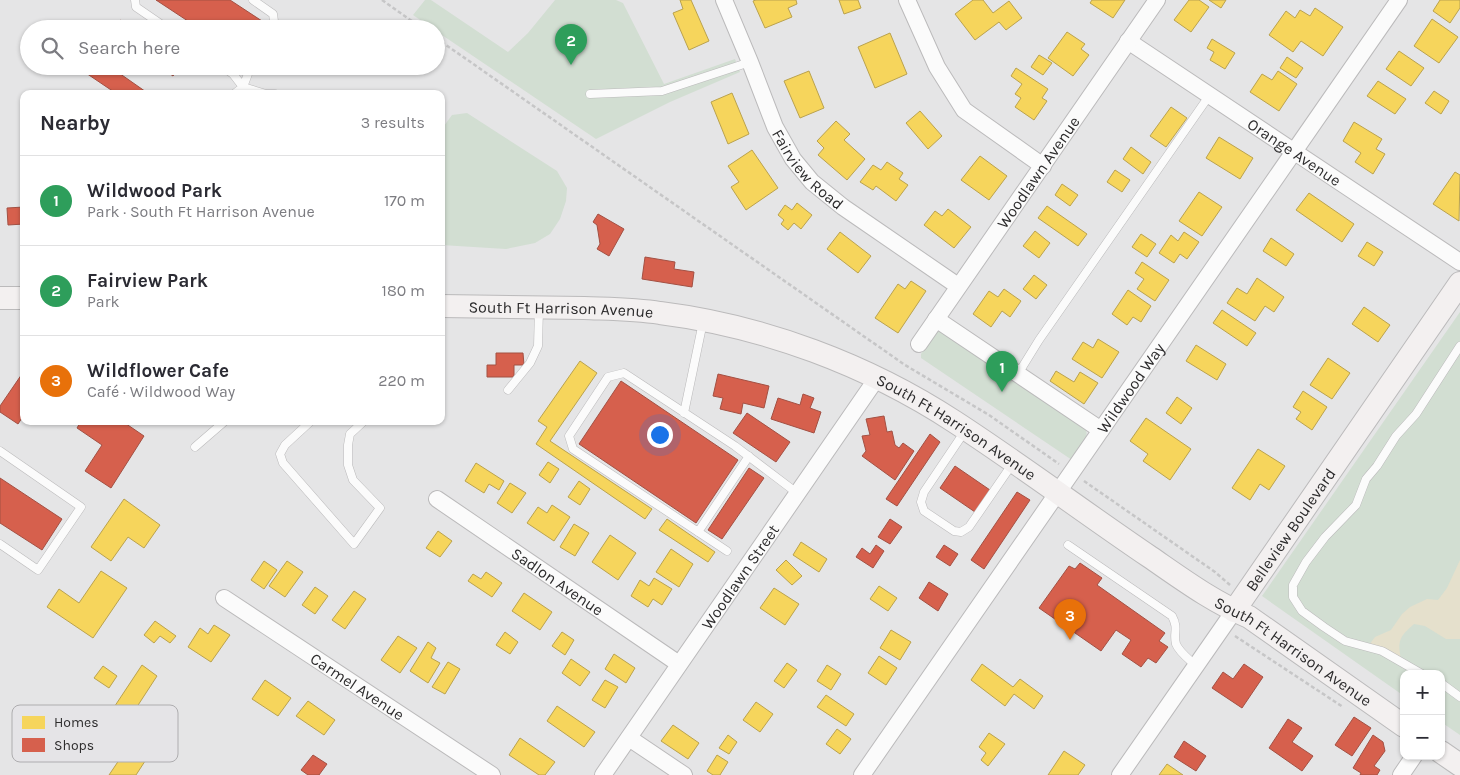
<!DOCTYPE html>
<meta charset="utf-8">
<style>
:root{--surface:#fff;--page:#f2f2f3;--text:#2b2b33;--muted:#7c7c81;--line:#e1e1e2;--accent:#6d6d6e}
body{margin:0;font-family:Karla,sans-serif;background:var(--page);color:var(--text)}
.controls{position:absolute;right:15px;bottom:15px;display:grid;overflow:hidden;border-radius:10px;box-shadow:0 1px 4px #0004}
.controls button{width:45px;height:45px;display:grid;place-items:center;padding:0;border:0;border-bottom:1px solid var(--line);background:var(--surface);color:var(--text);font:25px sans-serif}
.you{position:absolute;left:659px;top:434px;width:18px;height:18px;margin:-12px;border:4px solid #fff;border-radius:50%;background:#1a73e8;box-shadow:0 0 0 8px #1a73e833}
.badge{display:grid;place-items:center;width:32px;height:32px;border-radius:50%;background:var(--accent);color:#fff;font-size:16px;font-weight:700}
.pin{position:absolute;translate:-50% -41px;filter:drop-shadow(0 1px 2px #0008)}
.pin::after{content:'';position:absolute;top:26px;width:18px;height:15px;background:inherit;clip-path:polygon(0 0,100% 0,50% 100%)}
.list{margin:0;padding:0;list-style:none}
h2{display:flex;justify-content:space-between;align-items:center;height:65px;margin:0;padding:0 20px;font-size:21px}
h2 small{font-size:16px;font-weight:400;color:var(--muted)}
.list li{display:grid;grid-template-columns:32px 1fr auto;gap:15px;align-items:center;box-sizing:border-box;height:90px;padding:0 20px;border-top:1px solid var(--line)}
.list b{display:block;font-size:19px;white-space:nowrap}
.list p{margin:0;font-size:16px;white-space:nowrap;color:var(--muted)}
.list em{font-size:16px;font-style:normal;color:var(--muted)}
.icon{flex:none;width:28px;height:28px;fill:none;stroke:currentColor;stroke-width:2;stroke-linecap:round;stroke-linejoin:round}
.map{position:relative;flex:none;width:1460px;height:775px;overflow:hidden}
.search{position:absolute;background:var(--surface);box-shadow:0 1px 4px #0004;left:20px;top:20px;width:425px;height:55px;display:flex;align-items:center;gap:12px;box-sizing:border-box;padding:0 18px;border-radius:28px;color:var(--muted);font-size:19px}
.panel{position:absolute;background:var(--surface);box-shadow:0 1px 4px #0004;left:20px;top:90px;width:425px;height:335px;border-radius:10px}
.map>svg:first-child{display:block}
.green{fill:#d2ded2}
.sand{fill:#e5e0cc}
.homes{fill:#f6d55c;stroke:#baa24e}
.shops{fill:#d6604d;stroke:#a35043}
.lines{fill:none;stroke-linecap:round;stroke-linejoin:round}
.lane-casing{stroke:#bbbabb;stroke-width:9}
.street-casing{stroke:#bbbabb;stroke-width:18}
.secondary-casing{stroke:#bbbabb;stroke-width:24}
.path{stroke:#c6c6c7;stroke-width:2.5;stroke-dasharray:4 2.5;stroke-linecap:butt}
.lane{stroke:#fbfbfb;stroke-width:8}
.street{stroke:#fbfbfb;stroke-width:16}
.secondary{stroke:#f3f0f0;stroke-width:22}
.labels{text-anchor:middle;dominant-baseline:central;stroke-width:5;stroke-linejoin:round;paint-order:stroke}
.street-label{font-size:16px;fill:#2d2c2d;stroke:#e5e4e7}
.key{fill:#e5e4e7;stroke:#aeadaf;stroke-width:1}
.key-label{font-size:14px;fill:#2d2c2d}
</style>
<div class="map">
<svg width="1460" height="775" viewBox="0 0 1460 775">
<rect width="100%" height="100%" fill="#e5e5e6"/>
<!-- green -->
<path class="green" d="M425 0H431L508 52 528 33 555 0H616L623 3 664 84 735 59 740 72 670 102 596 139 436 31V29H433L413 15Z
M467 113 557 171 567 188 566 201 560 219 550 234 535 243 506 249 441 245V130L452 115Z
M1460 312V735L1441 722V674H1404V696L1262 596Z
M937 331 943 332 1084 425C1092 439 1080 448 1072 460L921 358V354Z"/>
<!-- sand -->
<path class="sand" d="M1460 560V639H1446L1425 626 1414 624C1400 636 1397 641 1401 658L1369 645 1375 637 1391 630 1402 614 1410 607 1427 599 1438 600 1447 588Z"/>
<!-- homes -->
<path class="homes" d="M680 0H691L709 41 689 50 673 13 683 9Z
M756 0H796L797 4 788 8 792 17 765 28 753 1Z
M839 0H858L861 8 844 14Z
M973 0H983L993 13 1009 1 1022 18 1006 30 999 22 975 40 955 14Z
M1092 0H1125L1113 18 1090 3Z
M1189 0H1199L1209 7 1191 32 1174 20Z
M1209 0H1226L1221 8Z
M1440 0H1460V8L1450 23 1433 11Z
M1315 8 1343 27 1323 56 1301 41 1293 52 1269 35 1286 11 1295 18 1300 10 1310 16Z
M1432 19 1458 37 1439 63 1414 46Z
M1067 32 1085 44 1081 49 1089 55 1073 76 1048 58Z
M890 33 907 74 875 88 858 47Z
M1212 39 1235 53 1225 69 1210 60 1214 52 1207 48Z
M1399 51 1424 68 1411 86 1386 69Z
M1039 55 1052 63 1043 75 1031 67Z
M1287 57 1303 68 1296 78 1280 68Z
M1016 68 1048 89 1042 98 1047 101 1034 120 1015 107 1021 98 1015 94 1022 84 1011 76Z
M809 71 824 108 800 118 784 81Z
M1278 71 1297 84 1279 111 1250 92 1262 74 1272 80Z
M1378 81 1406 99 1395 114 1367 96Z
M1434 91 1449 101 1441 114 1425 103Z
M732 93 749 134 728 144 711 102Z
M1171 107 1187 118 1166 147 1150 136Z
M920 111 942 136 928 149 906 123Z
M836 121 850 134 844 140 865 159 847 180 818 155 824 148 817 141Z
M1354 122 1382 139 1376 149 1385 154 1373 174 1355 162 1361 153 1343 141Z
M1219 137 1253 158 1240 179 1206 158Z
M1131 147 1151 162 1143 174 1123 159Z
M752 150 778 188 746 210 731 187 739 182 728 166Z
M980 156 1007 176 989 200 961 180Z
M887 162 903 173 899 179 908 185 896 201 876 186 873 190 860 182 873 165 881 170Z
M1115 170 1130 180 1122 192 1107 182Z
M1455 172 1460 175 1459 221 1433 204Z
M1062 184 1078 195 1070 206 1055 195Z
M1199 192 1222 207 1202 236 1179 221Z
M1309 193 1354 224 1342 242 1296 210Z
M797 203 812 215 801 229 794 223 788 230 781 224 784 220 778 215 785 205 792 210Z
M1047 206 1087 234 1078 246 1038 218Z
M948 209 971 227 954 248 924 225 935 211 942 216Z
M1035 231 1050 243 1039 258 1023 246Z
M840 232 871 256 858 273 827 249Z
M1184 232 1199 242 1187 259 1180 254 1174 263 1159 253 1171 235 1178 241Z
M1141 234 1156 244 1147 257 1132 247Z
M1271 238 1294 254 1286 266 1263 251Z
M1367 242 1383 252 1374 266 1358 256Z
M1142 262 1169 280 1155 301 1137 289 1144 279 1135 273Z
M1034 275 1047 285 1036 299 1023 289Z
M1257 278 1284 297 1274 312 1265 306 1255 321 1227 303 1237 288 1247 294Z
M911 281 926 291 898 333 875 318 898 284 905 289Z
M1004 289 1021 301 1010 317 1002 311 991 327 973 314 989 291 998 297Z
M1128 290 1151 306 1141 322 1133 317 1127 325 1112 314Z
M1364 307 1390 325 1378 342 1352 324Z
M1222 310 1256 333 1247 346 1213 323Z
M1098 339 1119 352 1102 378 1072 359 1083 342 1093 348Z
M1196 345 1226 364 1217 380 1186 361Z
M1328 358 1350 373 1332 399 1310 385Z
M580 361 597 373 550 441 652 509 645 519 536 444 547 427 538 421Z
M1056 371 1074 382 1080 372 1098 383 1084 404 1050 381Z
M1303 391 1327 407 1312 430 1296 419 1301 412 1293 407Z
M1177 397 1192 408 1181 424 1166 413Z
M1146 418 1191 449 1170 480 1143 461 1148 454 1130 441Z
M1258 449 1285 466 1269 490 1260 484 1250 500 1232 488Z
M548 462 559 469 550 483 539 475Z
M476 463 504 481 499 490 489 484 484 493 465 481Z
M579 481 590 489 580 505 568 497Z
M510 483 526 493 512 513 497 503Z
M124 499 160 525 144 548 128 537 111 561 91 547Z
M552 505 570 517 554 541 527 523 538 507 547 513Z
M667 519 715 552 708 562 659 530Z
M574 524 589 533 575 556 560 547Z
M438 531 452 541 440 557 426 548Z
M610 535 636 553 618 580 592 562Z
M801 542 827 559 819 572 793 555Z
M671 549 693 564 679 587 656 572Z
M786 560 802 576 792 585 776 570Z
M264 561 277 570 264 589 251 580Z
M287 561 303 572 285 597 269 586Z
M101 571 127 588 93 638 47 607 59 589 79 603Z
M486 572 502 583 492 597 468 581 473 574 481 579Z
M654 578 672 589 662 605 653 599 648 607 631 596 640 580 649 586Z
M879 586 897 598 888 611 870 599Z
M315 587 328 596 315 614 302 605Z
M774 588 799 604 785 625 760 608Z
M354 591 366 599 345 629 332 620Z
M524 593 552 612 540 630 512 611Z
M155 621 176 636 170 643 160 636 154 643 144 635Z
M214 625 230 635 211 662 188 647 200 628 208 634Z
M891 630 911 642 900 660 880 648Z
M505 632 518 642 510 654 496 645Z
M562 632 574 640 565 655 552 646Z
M398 636 417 648 400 673 381 660Z
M428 642 436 648 431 658 440 663 428 683 410 671Z
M614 654 635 668 626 683 605 669Z
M879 656 897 668 886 685 868 673Z
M571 659 590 672 580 686 562 673Z
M448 662 460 669 445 694 432 687Z
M787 663 797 670 784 688 774 681Z
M982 664 1013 687 1020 679 1043 696 1034 709 1014 694 1005 706 971 680Z
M142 665 157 676 103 759 87 748Z
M827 665 841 674 831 690 817 681Z
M103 666 117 676 109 688 94 678Z
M265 680 291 698 278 716 252 699Z
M605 680 618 687 605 708 592 700Z
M826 695 854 714 846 726 817 707Z
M308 701 335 720 324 735 296 716Z
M756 702 773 714 760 732 743 720Z
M557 706 595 732 584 747 547 721Z
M673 725 699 743 688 759 661 741Z
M142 726 160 738 136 775H109Z
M837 729 851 739 840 754 826 744Z
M989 733 1005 744 988 766 981 760 986 753 979 747Z
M728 735 737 742 729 754 719 748Z
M520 738 555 762 545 775H539L509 755Z
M1064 751 1085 765 1078 775H1048Z
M717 755 728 762 720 775H713L707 771Z
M1167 764 1183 775H1159Z"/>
<!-- shops -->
<path class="shops" d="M156 0H230L262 21 257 29H200Z
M120 20 133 29H113Z
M82 66H109L149 94H117L80 69Z
M159 66H180L173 76Z
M24 207V224L8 225 7 208Z
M598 214 624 229 609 256 597 249 600 244 597 225 593 222Z
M645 257 675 262 674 269 694 272 692 287 642 279Z
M496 353H523L524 365H514V377H487V365H496Z
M24 371V415L18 424 0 412V406Z
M718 374 769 386 764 408 743 403 741 414 720 409 723 398 713 396Z
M621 381 738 460 696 523 579 444Z
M803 394 814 398 810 408 821 412 814 433 771 419 778 398 800 405Z
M747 413 790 442 776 462 733 433Z
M884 416 887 432 892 431 895 445 899 448 903 443 914 451 895 480 862 456 866 451 862 436 870 435 866 419Z
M81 421H122L144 436 111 488 85 471 102 445 77 428Z
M930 434 940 442 897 506 886 499Z
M955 466 990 490 975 512 940 488Z
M749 468 764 478 722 539 708 530Z
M0 478 62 519 42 550 0 523Z
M1017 492 1030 500 984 569 971 560Z
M890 519 902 527 890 544 878 537Z
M876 545 884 551 873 568 856 557 862 548 870 554Z
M944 545 958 554 950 566 936 557Z
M1080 563 1102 578 1097 585 1165 633 1159 641 1168 647 1156 663 1148 658 1141 667 1122 654 1131 640 1116 630 1101 651 1039 608 1069 566 1075 569Z
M929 582 948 594 938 611 919 598Z
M1244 664 1263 677 1242 708 1212 688 1223 672 1233 679Z
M1354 717 1371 728 1352 756 1335 745Z
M1288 719 1302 728 1292 742 1313 756 1302 771 1269 748Z
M1373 735 1383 742 1385 751 1374 766 1380 770 1377 775H1360L1361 773 1353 768Z
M1184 741 1206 756 1196 771 1174 757Z
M313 755 327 764 319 775H308L301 770Z"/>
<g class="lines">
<!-- lane casing -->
<g class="lane-casing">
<path id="lane" d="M135 0 136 7 168 29
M253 0 273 14 274 21 271 29
M222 66 233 74 243 87
M317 66 323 69
M243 87 251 66
M234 94 243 87 266 94H275
M590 94 662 91 750 62
M1018 374 1039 340 1209 96
M508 390 530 363 538 346 539 309
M684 413 703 322
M311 421 285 445 280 454 283 463 354 544 380 508 353 480 348 465V445L350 434 364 421
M965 431 924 492 921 502 924 511 954 531 961 532 969 527 1013 463
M195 447 225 421
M0 451 81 507 38 570 0 544
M698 532 749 456
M1068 545 1172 616C1179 629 1173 633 1176 644 1179 652 1190 660 1196 666
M727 551 573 449 569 436 608 377 624 373 735 446 797 493
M1422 674 1382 651 1345 641 1324 627 1302 611 1293 597V585L1306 562 1325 537 1356 505 1366 479 1377 466 1396 436 1416 414 1460 346
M1441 683 1460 697"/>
</g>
<!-- street casing -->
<g class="street-casing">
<g id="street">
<path id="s1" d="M724 0 750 62 775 127 793 159 812 182 843 207 958 286"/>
<path d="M907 0 937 67 964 110 1043 166"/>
<path id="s2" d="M1128 41 1460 262"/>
<path d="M936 319 1101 430"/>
<path id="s3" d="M919 344 1157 0"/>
<path id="s4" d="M437 499 679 664"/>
<path id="s5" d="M224 598 492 775"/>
<path d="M629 738 684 775"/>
<path id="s6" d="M603 775 877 378"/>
<path id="s7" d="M862 775 1399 0"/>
<path d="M1120 775 1234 611"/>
<path d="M1401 775 1414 756"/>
</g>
</g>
<!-- secondary casing -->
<g class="secondary-casing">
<g id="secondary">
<path d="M0 298H24"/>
<path id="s8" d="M441 306C489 307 537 307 584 308 609 309 635 309 660 313 764 326 868 365 955 422 1021 465 1085 513 1150 557 1182 579 1213 602 1249 617L1404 726"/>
<path id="s9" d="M1234 611 1460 283"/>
<path d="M1441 752 1460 765"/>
</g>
</g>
<!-- path -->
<path class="path" d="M382 0 423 29
M436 38 905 365 989 415 1059 464
M1084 481 1215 572 1230 585
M1235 636 1343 707"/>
<!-- lane -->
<use href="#lane" class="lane"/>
<!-- street -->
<use href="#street" class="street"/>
<!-- secondary -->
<use href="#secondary" class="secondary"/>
</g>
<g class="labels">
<!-- street labels -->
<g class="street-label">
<text stroke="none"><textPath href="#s2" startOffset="200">Orange Avenue</textPath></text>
<text stroke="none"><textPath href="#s1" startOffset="191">Fairview Road</textPath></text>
<text stroke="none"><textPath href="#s3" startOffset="209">Woodlawn Avenue</textPath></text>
<text stroke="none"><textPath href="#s8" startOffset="120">South Ft Harrison Avenue</textPath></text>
<text stroke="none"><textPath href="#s7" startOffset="471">Wildwood Way</textPath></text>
<text stroke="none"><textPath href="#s8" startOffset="540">South Ft Harrison Avenue</textPath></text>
<text stroke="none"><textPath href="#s9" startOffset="99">Belleview Boulevard</textPath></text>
<text stroke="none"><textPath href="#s6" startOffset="241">Woodlawn Street</textPath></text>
<text stroke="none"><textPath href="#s4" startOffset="146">Sadlon Avenue</textPath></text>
<text stroke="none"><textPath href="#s8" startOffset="945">South Ft Harrison Avenue</textPath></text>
<text stroke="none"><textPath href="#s5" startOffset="160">Carmel Avenue</textPath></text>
</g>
</g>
<!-- legend -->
<rect x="12" y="705" width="166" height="57" rx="8" class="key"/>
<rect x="22" y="716" width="23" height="13" fill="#f6d55c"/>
<rect x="22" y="738" width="23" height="14" fill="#d6604d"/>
<g class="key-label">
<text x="54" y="727">Homes</text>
<text x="54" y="750">Shops</text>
</g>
</svg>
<div class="controls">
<button>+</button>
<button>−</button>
</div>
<div class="you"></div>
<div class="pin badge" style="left:1002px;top:392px;background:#2e9e5b">1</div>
<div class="pin badge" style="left:571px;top:65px;background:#2e9e5b">2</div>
<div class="pin badge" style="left:1070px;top:640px;background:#e8710a">3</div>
<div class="search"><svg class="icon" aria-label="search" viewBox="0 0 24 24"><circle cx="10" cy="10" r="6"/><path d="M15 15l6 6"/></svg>Search here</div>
<section class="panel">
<h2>Nearby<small>3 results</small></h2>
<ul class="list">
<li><span class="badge" style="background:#2e9e5b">1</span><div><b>Wildwood Park</b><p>Park · South Ft Harrison Avenue</p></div><em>170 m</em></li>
<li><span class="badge" style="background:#2e9e5b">2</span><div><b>Fairview Park</b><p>Park</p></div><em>180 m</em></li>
<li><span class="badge" style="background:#e8710a">3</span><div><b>Wildflower Cafe</b><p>Café · Wildwood Way</p></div><em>220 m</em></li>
</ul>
</section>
</div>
